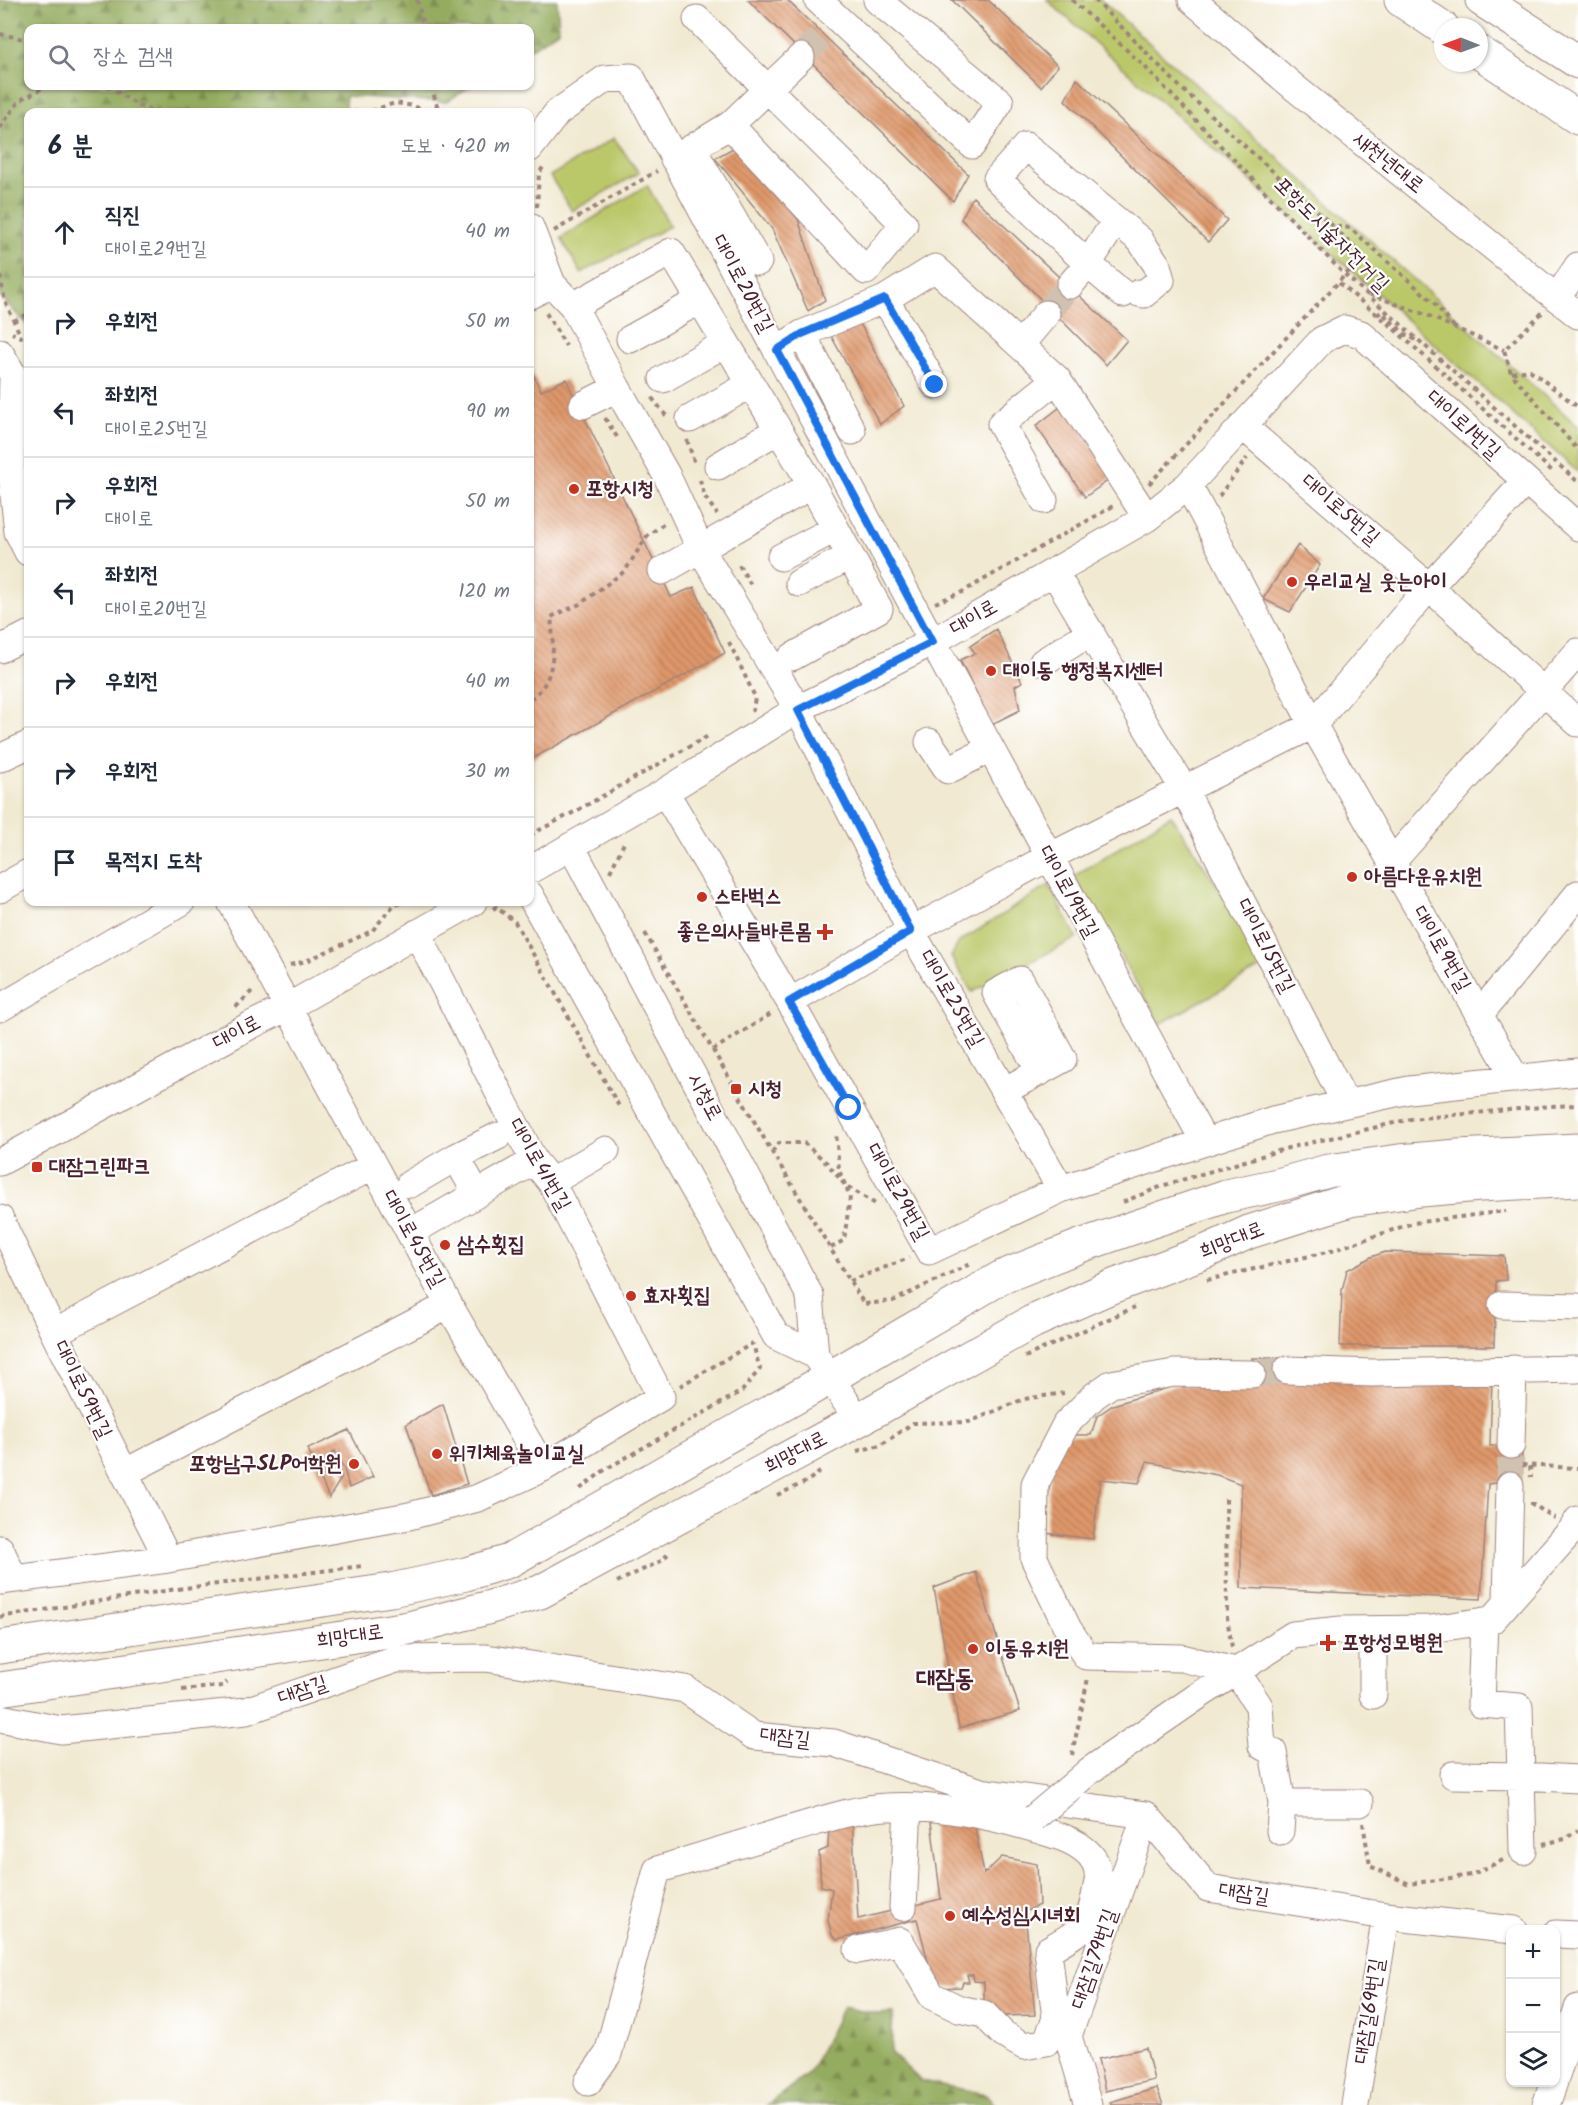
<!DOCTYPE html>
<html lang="ko">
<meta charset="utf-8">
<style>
:root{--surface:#fff;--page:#f2f2f3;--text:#1f2937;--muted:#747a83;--line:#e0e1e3}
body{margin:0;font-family:Kalam,"Poor Story",sans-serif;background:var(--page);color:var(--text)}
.controls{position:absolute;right:18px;bottom:18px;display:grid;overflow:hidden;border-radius:12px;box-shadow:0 2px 4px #0004}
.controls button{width:54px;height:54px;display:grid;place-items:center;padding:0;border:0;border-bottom:2px solid var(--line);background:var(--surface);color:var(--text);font:30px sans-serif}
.compass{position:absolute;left:1434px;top:18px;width:54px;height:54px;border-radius:50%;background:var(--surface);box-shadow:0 2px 4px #0004;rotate:271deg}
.stop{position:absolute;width:18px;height:18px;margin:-14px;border:4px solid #1a73e8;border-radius:50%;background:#fff}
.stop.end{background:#1a73e8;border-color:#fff;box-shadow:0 2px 6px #0008}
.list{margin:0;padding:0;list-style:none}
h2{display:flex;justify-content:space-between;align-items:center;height:78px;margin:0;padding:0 24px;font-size:26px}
h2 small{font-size:20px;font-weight:400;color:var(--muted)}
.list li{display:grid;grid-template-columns:39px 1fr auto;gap:18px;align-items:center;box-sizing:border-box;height:90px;padding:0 24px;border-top:2px solid var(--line)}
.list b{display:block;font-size:22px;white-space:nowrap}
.list p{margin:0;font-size:20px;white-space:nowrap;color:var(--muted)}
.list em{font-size:20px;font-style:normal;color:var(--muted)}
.icon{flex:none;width:33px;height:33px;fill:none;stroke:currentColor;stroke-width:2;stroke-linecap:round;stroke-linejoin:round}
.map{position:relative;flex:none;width:1578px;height:2105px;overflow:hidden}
.search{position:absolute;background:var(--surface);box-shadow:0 2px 4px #0004;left:24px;top:24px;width:510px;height:66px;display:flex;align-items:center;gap:15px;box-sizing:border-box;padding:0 21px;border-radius:12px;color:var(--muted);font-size:22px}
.panel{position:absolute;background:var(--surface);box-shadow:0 2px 4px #0004;left:24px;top:108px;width:510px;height:798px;border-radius:12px}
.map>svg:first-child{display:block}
.forest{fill:url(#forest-firs);stroke:#6f6644;stroke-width:1.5}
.green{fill:#bbc86a;stroke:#82744a;stroke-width:1.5}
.building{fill:url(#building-back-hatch)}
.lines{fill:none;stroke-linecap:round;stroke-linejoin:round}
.minor-tunnel{stroke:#d0c1b0;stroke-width:27;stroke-dasharray:27 14;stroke-linecap:butt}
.minor-casing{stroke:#9e847e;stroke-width:29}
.major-casing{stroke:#9e847e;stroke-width:35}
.path{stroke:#9e847e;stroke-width:4;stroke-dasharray:4.5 4.5;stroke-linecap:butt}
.minor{stroke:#fff;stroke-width:27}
.major{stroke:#fff;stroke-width:33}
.minor-bridge-casing{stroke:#9e847e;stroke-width:29;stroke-linecap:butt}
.minor-bridge{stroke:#fff;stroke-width:27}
.route{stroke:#1a73e8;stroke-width:8}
.poi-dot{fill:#c8321e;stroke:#fff;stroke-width:2}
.labels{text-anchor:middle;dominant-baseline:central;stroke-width:4.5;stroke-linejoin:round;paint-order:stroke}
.street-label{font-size:21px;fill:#4a1f2b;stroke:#fff}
.poi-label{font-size:21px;font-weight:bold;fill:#4a1f2b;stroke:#fff;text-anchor:start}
.quarter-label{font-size:24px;font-weight:bold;fill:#4a1f2b;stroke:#fff}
</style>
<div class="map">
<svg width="1578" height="2105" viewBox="0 0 1578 2105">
<defs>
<pattern id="forest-firs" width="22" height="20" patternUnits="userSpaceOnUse" patternTransform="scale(1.5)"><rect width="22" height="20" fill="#94ac5e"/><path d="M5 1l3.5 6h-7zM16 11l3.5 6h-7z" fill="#7b8b4e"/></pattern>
<pattern id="building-back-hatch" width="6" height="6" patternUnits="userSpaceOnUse" patternTransform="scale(1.5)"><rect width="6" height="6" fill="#df986b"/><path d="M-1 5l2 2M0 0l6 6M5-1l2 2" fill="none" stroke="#b77b58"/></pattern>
</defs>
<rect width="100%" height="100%" fill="#fff"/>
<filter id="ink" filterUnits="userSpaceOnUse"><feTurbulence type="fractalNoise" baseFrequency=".0167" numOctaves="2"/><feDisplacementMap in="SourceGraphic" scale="12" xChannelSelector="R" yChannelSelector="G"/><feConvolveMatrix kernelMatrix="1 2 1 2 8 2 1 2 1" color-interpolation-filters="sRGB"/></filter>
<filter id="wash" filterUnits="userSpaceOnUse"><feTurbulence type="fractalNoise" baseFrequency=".008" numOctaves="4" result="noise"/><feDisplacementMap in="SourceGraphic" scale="24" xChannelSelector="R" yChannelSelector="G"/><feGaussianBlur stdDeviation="1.35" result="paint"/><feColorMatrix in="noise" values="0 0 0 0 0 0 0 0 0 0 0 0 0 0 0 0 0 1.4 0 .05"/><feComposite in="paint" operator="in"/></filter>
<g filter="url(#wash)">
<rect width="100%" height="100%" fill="#f1e9d1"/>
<!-- forest -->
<path class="forest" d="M0 0H557L559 30 530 49V28H28V86H471L446 102 346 96 344 112H28V326L0 296Z
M843 2007 875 2014 893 2013 891 2053 921 2081 986 2094 995 2105H767L809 2073Z"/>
<!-- green -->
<path class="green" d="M1047 0H1101L1578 426V472Z
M614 138 639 173 572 211 550 176Z
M647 185 670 226 581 273 561 238Z
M1171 815 1268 964 1160 1024 1074 876Z
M1049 885 1077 938 972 992 951 957 959 942Z"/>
<g id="blocks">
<!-- building -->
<path class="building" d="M748 0H787L968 174 953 201Z
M952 0H988L1058 66 1041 87Z
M1077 79 1227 220 1208 242 1065 100Z
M735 147 798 219 825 300 808 311 772 229 715 158Z
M973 197 1127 340 1106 365 961 219Z
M855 314 904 406 880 424 830 334Z
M530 368 541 391 566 379 671 597 694 587 725 653 530 760Z
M1064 404 1113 477 1085 497 1036 426Z
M1298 545 1320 565 1290 612 1263 599Z
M996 629 1022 682 1015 686 1020 710 992 724 960 660 975 653 970 646Z
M1385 1252 1504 1256 1506 1280 1496 1281 1494 1346H1340L1342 1290 1347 1270 1371 1257Z
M1252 1358H1284L1492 1377 1490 1446 1523 1444 1520 1480 1488 1484 1481 1599 1241 1588V1484L1217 1475 1147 1462 1139 1483 1100 1479 1093 1539 1045 1533 1051 1468 1067 1435H1091L1097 1416 1113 1405 1177 1385 1256 1387Z
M443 1404 467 1484 431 1495 406 1424Z
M349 1430 373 1477 349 1488 345 1472 335 1451 329 1456 342 1477 329 1498 308 1449Z
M976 1572 1020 1711 959 1728 934 1588Z
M930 1814 973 1817 984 1874 1002 1857 1037 1864 1039 1905 1025 1912 1035 2015 1001 2016 996 2006H990L984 2000V1982L974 1981 973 1975H967L969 1982H963L961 1987 935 1988 917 1919 837 1940 832 1935 828 1920 832 1889 821 1886 819 1852 828 1848 829 1822 852 1819 858 1919 941 1899Z
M1146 2048 1154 2080 1105 2091 1098 2059Z
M1157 2088 1163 2105H1111L1110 2102Z"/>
</g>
</g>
<g filter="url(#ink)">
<use href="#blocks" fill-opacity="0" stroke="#9e847e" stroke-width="1.5"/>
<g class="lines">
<!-- minor-tunnel -->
<path class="minor-tunnel" d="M801 57 825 33
M1046 314 1070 285
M1252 1374 1287 1370
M1510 1485 1511 1445"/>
<!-- minor casing -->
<g class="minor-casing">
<path id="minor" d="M818 0 972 145 1000 102 877 0
M1192 0 1295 88 1578 315
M697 19 904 224 866 271 730 125
M530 148 557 113 605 79 631 77 918 615 1204 1141
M692 148 758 262
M674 159 730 125 801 57
M1116 220 1088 264 1123 294
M530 227 552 284 573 306 617 388 667 476 701 550 798 709 911 931 1061 1189
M1070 285 1088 264 997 179 1026 146 1140 240 1157 265 1161 280 1144 294 1139 293
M530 295 552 284
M1557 298 1578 266
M573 306 671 252 812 485 879 609 792 657
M802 334 885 299
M630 339 700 300
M1020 345 1046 314
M777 350 802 334 852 431
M0 353 13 375 11 467 18 532 28 552
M663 379 726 343
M935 385 885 299 935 268 1057 379 1147 518
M583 405 617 388
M690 419 751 384
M1244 427 1429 587 1578 723
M718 466 778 430
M1188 485 1313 725 1516 1079
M1044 500 1001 424 1057 379
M781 557 835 529
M662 571 812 485
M1054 572 1183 788 1346 1104
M799 583 850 556
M0 649 28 635
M1043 662 1091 632
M929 742 948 770 990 749
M0 758 28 745
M665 792 790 1002 929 1251 1061 1189 1273 1120 1409 1090 1578 1072
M571 846 810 1296 815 1355
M1391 863 1578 652
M530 870 665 792 798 709 932 642 1147 518 1188 485 1322 340 1344 329 1361 334 1578 527
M0 889 28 873
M530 895 776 1336 815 1355 858 1420
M231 902 449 1305 543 1468
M790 1002 911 931 1049 857 1313 725 1429 587 1526 481
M0 1008 181 902
M1479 1015 1578 894
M1004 1091 1063 1059 1020 980 996 993 1040 1072
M456 1157 498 1136
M0 1162 251 1025 288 1007 473 902
M551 1182 606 1150
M410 1184 456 1157 477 1194
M0 1219 54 1333 168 1559
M411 1232 534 1161
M1502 1305 1578 1307
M54 1333 373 1166
M1287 1370 1372 1373 1578 1369
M1252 1374 1174 1373 1111 1384 1094 1396 1066 1424 1035 1484 1034 1558 1068 1629 1086 1656 1182 1658 1236 1671 1259 1706 1262 1746 1273 1752 1282 1803H1360
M1511 1445 1513 1369
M124 1473 449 1305
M0 1549 14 1579
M0 1581 168 1559 409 1516 478 1498 543 1468 661 1397 551 1182 534 1161 417 933
M1507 1601 1510 1485
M1484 1621 1481 1704 1519 1707 1521 1776 1578 1779
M1373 1695V1630
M0 1718 61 1730 246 1711 396 1659 486 1658 685 1689 754 1736 834 1743 981 1792 1146 1815 1208 1888 1386 1916 1514 1930
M1453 1775 1521 1776 1523 1851
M1072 1786 1089 1771 1198 1696 1293 1635 1341 1630 1431 1629 1492 1620 1571 1531 1578 1520
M1280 1831 1282 1803
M903 1907 908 1807
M1556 1934 1578 1935
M1556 2076 1578 2008
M588 2082 608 2054 657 1870C701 1856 744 1843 788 1830 820 1821 853 1809 886 1807 941 1804 999 1817 1052 1834 1073 1840 1102 1854 1098 1881 1090 1927 1087 1927 1048 1950L1056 2019 1046 2042 1024 2046 1003 2034 984 2014 959 2009 932 1996 900 1941 858 1950
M1088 2105 1068 2036 1146 1815
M1355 2105 1386 1916
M1546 2105 1554 2082"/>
</g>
<!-- major casing -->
<g class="major-casing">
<path id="major" d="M1401 0 1443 28
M1482 0 1578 62
M1479 52 1578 118
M0 1647 391 1590 466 1574 509 1561 831 1377 1002 1277 1080 1246 1226 1196 1278 1185 1328 1171 1399 1161 1458 1156 1578 1150
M0 1689 409 1628 487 1608 540 1592 858 1420 1032 1322 1111 1287 1207 1251 1249 1232 1350 1200 1421 1190 1480 1185 1578 1180"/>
</g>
<!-- path -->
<path class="path" d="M417 0 424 28
M1072 0 1142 64 1342 272 1578 482
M1095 0 1180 87 1333 226
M0 34 28 40
M108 86 139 106 160 112
M431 86 439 112
M300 112 330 110 368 112 395 103 414 106 426 112
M0 128 19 101 46 86
M537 207 539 174 543 167
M554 231 657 171
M0 276 5 301 21 337 12 333
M1339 283 1393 328 1552 471
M1369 294 1429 316 1504 350
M546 313 566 346
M1542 313 1504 350 1511 373 1578 450
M1377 315 1381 312 1405 334 1416 340
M14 321 28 314
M1512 373 1530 370 1578 407
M652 398 668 418
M605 418 617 437
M687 440 695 464
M700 480 705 497 717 514
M1149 484 1345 275 1364 257 1333 226 1350 228 1434 303 1455 328
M1219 496 1247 458
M739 565 751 585
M935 603 962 592 1115 505
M729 642 755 697 753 710 750 712
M530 699C557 681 554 647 551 617L580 604 625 571 647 536 665 523
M530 835 578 810 710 735
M610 872 625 841
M493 909 496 907 515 922 620 1108
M645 933 772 1152 864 1304 893 1301 972 1263
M290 965 306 961 372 931 393 906 402 902
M236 1007 254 989
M713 1050 771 1014
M772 1152 779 1143H804L827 1163 845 1185 877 1205
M1123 1202 1165 1185 1288 1148 1411 1119 1551 1106 1578 1105
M831 1248 844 1240 850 1197 839 1170 836 1133
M1207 1280 1331 1251 1413 1223 1506 1211
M850 1281 909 1258
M1025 1357 1135 1307
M680 1386 753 1343
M857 1451 881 1445 913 1423 969 1422 1024 1399 1064 1393
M1522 1465 1578 1468
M1530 1466 1531 1477
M580 1489 606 1469 742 1391 760 1369 753 1344
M777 1495 806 1482 820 1472
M1226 1499 1227 1618 1232 1647
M1532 1502V1504L1555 1518
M617 1582 661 1561 670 1552
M0 1617 177 1589 362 1566
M182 1690 222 1686 227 1682
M1072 1755 1088 1678
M1363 1823 1370 1866 1409 1884 1471 1875 1503 1860
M1543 1844 1565 1839 1578 1830"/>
<!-- minor -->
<use href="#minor" class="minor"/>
<!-- major -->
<use href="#major" class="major"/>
<!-- minor-bridge casing -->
<g class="minor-bridge-casing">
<path id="minor-bridge" d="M1034 1818 1072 1786"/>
</g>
<!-- minor-bridge -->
<use href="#minor-bridge" class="minor-bridge"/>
</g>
</g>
<g class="lines" filter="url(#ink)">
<!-- route -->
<path class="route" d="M849 1108 789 1002 911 931 798 710 932 642 777 350 802 334 885 299 935 385"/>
</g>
<!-- markers -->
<g class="poi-dot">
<circle cx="574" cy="489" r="6"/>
<circle cx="1292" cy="582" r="6"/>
<circle cx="991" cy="671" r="6"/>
<circle cx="1352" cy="877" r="6"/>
<circle cx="702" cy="897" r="6"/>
<path d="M822 923h6v6h6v6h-6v6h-6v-6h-6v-6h6z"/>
<rect x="730" y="1083" width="12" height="12" rx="3"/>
<rect x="31" y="1161" width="12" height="12" rx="3"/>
<circle cx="445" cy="1245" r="6"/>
<circle cx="631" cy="1296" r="6"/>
<circle cx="437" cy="1454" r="6"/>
<circle cx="354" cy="1464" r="6"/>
<path d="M1325 1634h6v6h6v6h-6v6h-6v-6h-6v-6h6z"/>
<circle cx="973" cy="1649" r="6"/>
<circle cx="950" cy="1916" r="6"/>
</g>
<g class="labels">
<!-- street labels -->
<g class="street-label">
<text transform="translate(1388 163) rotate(39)">새천년대로</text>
<text transform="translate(1331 235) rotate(45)">포항도시숲자전거길</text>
<text transform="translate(742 284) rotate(62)">대이로20번길</text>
<text transform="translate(1463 425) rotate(42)">대이로1번길</text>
<text transform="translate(1340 510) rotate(41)">대이로5번길</text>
<text transform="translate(974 618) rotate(-30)">대이로</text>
<text transform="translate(1068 892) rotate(61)">대이로19번길</text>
<text transform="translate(1265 946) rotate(63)">대이로15번길</text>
<text transform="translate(1441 949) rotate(60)">대이로9번길</text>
<text transform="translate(951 999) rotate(60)">대이로25번길</text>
<text transform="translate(237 1033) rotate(-28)">대이로</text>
<text transform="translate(704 1097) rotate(62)">시청로</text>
<text transform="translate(539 1165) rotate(60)">대이로41번길</text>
<text transform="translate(897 1192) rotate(61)">대이로29번길</text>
<text transform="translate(413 1239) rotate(61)">대이로45번길</text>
<text transform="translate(1232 1241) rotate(-22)">희망대로</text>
<text transform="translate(82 1390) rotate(64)">대이로59번길</text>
<text transform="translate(796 1453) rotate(-28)">희망대로</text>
<text transform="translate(350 1637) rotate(-8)">희망대로</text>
<text transform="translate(303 1691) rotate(-19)">대잠길</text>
<text transform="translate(785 1738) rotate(7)">대잠길</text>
<text transform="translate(1244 1894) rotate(9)">대잠길</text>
<text transform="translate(1095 1959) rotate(-71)">대잠길79번길</text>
<text transform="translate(1370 2011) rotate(-81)">대잠길69번길</text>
</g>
<!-- poi labels -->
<g class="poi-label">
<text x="586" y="489">포항시청</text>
<text x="1304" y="582">우리교실 웃는아이</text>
<text x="1003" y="671">대이동 행정복지센터</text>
<text x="1364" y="877">아름다운유치원</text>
<text x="714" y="897">스타벅스</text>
<text x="812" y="932" text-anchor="end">좋은의사들바른몸</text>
<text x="748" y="1089">시청</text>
<text x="49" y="1167">대잠그린파크</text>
<text x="457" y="1245">삼수횟집</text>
<text x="643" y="1296">효자횟집</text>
<text x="449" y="1454">위키체육놀이교실</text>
<text x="342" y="1464" text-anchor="end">포항남구SLP어학원</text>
<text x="1342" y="1643">포항성모병원</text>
<text x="985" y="1649">이동유치원</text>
<text x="962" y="1916">예수성심시녀회</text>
</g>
<!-- quarter labels -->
<g class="quarter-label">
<text x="945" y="1679">대잠동</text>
</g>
</g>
</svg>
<div class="controls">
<button>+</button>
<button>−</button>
<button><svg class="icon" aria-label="layers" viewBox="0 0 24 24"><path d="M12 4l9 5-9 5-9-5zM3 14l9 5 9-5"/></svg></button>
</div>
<svg class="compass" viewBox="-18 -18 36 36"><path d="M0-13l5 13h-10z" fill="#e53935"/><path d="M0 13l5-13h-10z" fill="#747a83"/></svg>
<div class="stop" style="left:849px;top:1108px"></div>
<div class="stop end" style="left:935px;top:385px"></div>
<div class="search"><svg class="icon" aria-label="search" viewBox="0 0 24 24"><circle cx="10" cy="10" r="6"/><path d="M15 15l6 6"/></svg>장소 검색</div>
<section class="panel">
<h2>6 분<small>도보 · 420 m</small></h2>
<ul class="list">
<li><svg class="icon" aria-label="ahead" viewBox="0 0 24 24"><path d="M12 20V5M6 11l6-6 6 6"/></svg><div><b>직진</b><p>대이로29번길</p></div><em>40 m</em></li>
<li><svg class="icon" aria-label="right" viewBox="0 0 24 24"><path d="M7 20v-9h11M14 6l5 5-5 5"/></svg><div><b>우회전</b></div><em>50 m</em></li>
<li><svg class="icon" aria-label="left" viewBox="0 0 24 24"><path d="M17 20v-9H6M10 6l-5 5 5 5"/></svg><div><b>좌회전</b><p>대이로25번길</p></div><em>90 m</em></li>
<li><svg class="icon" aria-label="right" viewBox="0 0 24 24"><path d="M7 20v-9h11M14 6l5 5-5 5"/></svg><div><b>우회전</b><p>대이로</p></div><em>50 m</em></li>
<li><svg class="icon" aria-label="left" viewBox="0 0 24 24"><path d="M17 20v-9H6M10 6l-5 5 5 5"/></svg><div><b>좌회전</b><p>대이로20번길</p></div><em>120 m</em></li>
<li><svg class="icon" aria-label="right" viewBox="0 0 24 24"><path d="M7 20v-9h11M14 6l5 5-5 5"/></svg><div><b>우회전</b></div><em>40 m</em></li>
<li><svg class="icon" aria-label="right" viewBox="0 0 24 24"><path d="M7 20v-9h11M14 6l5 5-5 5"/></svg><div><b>우회전</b></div><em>30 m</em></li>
<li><svg class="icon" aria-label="arrive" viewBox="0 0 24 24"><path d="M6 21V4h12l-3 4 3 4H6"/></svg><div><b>목적지 도착</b></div></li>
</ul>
</section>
</div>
